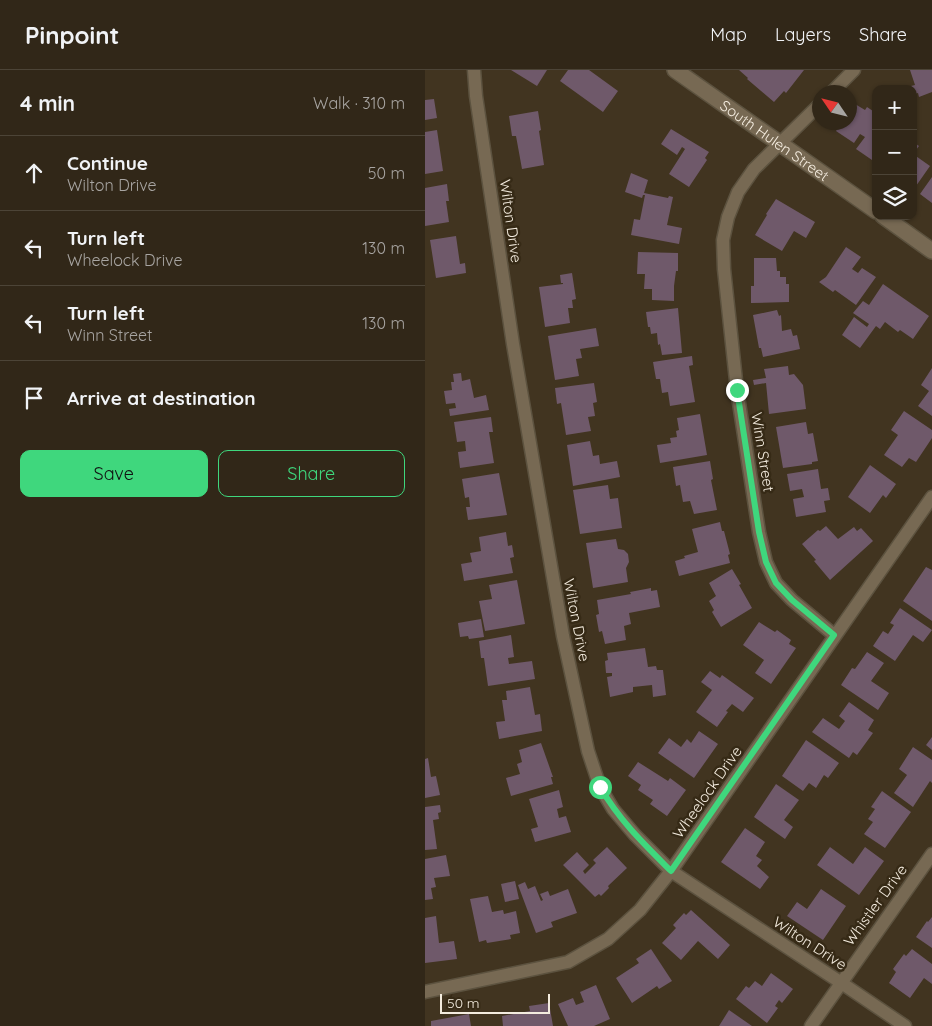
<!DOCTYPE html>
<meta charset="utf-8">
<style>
:root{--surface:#312718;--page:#3d3325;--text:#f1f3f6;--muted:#a8a5a2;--line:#4c4437;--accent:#3fd77d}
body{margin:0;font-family:Quicksand,sans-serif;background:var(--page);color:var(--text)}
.controls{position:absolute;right:15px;top:15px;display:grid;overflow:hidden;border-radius:10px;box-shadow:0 1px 4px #0004}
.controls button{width:45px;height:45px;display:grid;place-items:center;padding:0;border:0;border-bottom:1px solid var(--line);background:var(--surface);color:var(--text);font:25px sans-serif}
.compass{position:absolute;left:387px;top:15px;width:45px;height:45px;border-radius:50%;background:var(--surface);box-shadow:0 1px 4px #0004;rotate:305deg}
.scale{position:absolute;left:15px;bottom:12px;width:110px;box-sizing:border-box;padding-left:5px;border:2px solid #f4ecdf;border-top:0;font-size:14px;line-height:18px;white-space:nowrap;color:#f4ecdf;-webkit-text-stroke:4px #362a16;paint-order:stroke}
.stop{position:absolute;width:15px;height:15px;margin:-11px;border:4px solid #3fd77d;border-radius:50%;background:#fff}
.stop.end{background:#3fd77d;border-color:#fff;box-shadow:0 1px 5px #0008}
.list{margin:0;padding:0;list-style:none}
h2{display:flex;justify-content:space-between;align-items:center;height:65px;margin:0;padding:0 20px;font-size:21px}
h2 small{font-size:16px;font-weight:400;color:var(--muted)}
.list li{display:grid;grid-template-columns:32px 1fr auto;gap:15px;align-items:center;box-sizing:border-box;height:75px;padding:0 20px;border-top:1px solid var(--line)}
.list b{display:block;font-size:19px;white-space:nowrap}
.list p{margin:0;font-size:16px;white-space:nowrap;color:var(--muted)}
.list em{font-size:16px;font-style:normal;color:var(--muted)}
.actions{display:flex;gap:10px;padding:15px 20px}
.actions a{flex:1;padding:11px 0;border:1px solid var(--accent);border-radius:10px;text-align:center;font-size:18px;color:var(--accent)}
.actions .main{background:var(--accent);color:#111}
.icon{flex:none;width:28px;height:28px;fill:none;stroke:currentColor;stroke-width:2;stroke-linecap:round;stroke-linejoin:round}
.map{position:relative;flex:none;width:507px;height:956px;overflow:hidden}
header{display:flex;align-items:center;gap:30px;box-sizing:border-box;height:70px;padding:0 25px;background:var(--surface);border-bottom:1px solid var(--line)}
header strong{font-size:24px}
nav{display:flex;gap:28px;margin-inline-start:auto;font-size:18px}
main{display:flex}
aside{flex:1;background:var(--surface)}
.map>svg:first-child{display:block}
.building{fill:#6f596a}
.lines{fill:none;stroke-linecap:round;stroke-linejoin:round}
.street-casing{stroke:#5c523f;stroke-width:15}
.secondary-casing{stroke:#5c523f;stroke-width:18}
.street{stroke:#776953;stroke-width:12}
.secondary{stroke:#776953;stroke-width:15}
.route{stroke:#3fd77d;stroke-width:6}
.labels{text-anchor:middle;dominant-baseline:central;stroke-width:5;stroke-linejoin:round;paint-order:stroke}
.street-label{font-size:15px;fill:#f4ecdf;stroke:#362a16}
</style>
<header>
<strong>Pinpoint</strong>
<nav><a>Map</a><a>Layers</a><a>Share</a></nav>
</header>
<main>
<aside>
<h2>4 min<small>Walk · 310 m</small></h2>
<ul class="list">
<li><svg class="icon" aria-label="ahead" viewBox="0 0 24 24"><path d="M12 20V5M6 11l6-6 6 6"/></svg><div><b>Continue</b><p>Wilton Drive</p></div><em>50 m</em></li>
<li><svg class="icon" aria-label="left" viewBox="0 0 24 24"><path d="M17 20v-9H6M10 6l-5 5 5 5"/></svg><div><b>Turn left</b><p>Wheelock Drive</p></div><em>130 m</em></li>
<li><svg class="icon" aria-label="left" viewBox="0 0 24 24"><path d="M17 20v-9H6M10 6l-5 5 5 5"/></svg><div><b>Turn left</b><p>Winn Street</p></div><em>130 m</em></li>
<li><svg class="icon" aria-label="arrive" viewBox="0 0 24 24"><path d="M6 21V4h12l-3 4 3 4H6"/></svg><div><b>Arrive at destination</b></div></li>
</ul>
<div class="actions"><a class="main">Save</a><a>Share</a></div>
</aside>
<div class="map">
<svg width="507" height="956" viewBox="0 0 507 956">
<rect width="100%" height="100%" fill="#413420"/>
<!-- building -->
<path class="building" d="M86 0H122L112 16Z
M143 0H164L193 21 178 42 135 11Z
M314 0H379L361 23 359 21 349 32 322 9 323 8Z
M485 0H507V22L494 27 493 23 489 24 486 16 490 15Z
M9 29 12 48 0 50V30Z
M430 34 440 40 442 37 451 43V84L447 90 431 79 440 67 435 64 429 73 411 61 417 52H424V42Z
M113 41 116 60 114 61 119 95 97 99 91 66H87L84 46Z
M246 59 284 82 280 88 282 90 264 117 244 104 260 79 257 77 252 85 236 74Z
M12 60 18 101 0 104V62Z
M488 72 494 76 488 84 505 96 491 116 488 115Z
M206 103 223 110 219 123 243 128 244 126 248 127 242 155 257 158 254 174 206 165 209 149 215 150 220 125H218L217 128 200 122Z
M507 107V133L495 124Z
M22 114 24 131H21L24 152 0 156V118Z
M351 129 390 152 381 168 369 161 357 181 330 165 342 145 341 144Z
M31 166 35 194 40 193 41 203 11 208 5 170Z
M421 177 436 187 427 199 433 203 437 198 451 207 431 235 410 220 408 222 394 212 401 207Z
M213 182 253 183V201H251L249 216V231L227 230V219H219L220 204H212Z
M329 188H351L352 201H355V207H361V214H364V232L326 233V216H329Z
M147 203 151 229 147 230 148 238H143L145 253 120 257 114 217 138 214V213H136L135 205Z
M458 214 504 246 488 269 475 260 473 262 460 252 455 259 451 256 435 278 417 265 429 247 442 257 444 254 428 243 438 231 444 235Z
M253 238 257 283 237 285 235 274 233 275 232 263 226 264 225 257H223L221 242Z
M352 240 354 246 356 245 357 261 366 259 368 266 372 265 375 279 338 287 336 278H334L328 245Z
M171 258 174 276 155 279 157 288 151 289 154 306 130 310 123 266Z
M267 286 268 295 264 296 270 332 245 336 243 322 237 323 235 309H231L228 292Z
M363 296 364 305 369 304 378 315 381 339 344 344 341 313 329 315 328 310 341 308 339 299Z
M507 298V346L493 336 504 321 496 315Z
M36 303 37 311 45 309 49 328 61 325 64 340 25 346 24 339 31 338 30 333 21 334 19 321 27 320 26 312H29L28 304Z
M169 313 172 332 168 333 170 346 163 347 166 361 141 365 136 333 132 334 130 318Z
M479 341 507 360V368L491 392 484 388 477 397 459 385 473 365 466 360Z
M275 344 282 385 235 393 232 375 246 373 245 368 252 367 251 361 254 360 252 348Z
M66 347 68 362H64L69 393 35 398 33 382 41 381 40 371 32 372 29 352Z
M381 352 383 364 388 363 393 391 387 392V394L358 398 351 357Z
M165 371 168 386 174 385 175 394 192 391 195 407 148 416 142 375Z
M285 391 288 409 286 410 292 440 269 444 265 431 258 432 255 415 251 416 248 397Z
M445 395 471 414 461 428 458 425 445 443 423 427Z
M393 399 396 419 403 418 405 430 399 431 401 442 371 447 368 429 379 427 377 419 365 421 362 404Z
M74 403 82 445 43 450 41 437H45L44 427 40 428 37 409Z
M183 415 185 429 193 428 197 458 155 464 148 420Z
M295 452 297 461H299L305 484 303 485 305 493 254 506 250 491 260 488 259 486 273 482 267 459Z
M401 456 413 469 429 457 432 461 436 458 448 471 405 510 389 491 391 490 377 474 393 460 395 461Z
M81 462 83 476 87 475 89 487 85 488 88 503 39 511 36 494 47 492 45 483 56 481 54 467Z
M191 469 193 479 199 480 203 484 204 492 201 498 203 512 168 518 161 473Z
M501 497 507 500V551L478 531Z
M307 499 316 514 314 515 327 538 296 557 287 542 289 540 284 531 291 526 284 513Z
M92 510 100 554 60 561 54 531 67 529 64 515Z
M226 518V521L232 520 235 537 204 543 206 554 199 556 201 570 180 574 177 561 174 562 171 545 174 544 172 530 206 524 205 522Z
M475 538 507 560 498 572 488 565 470 591 448 576 458 561 463 564 469 555 465 553Z
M56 549 59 567 44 569 43 566 35 567 33 553Z
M334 552 350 562 352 560 366 570 364 574 371 578 346 614 330 603 339 590 318 575Z
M86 565 89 587 83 588 84 594 107 591 110 609 63 616 59 588H56L54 571Z
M220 578 223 597 231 596 232 600H238L241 625 228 627 227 615 208 617V622L185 627 182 607 187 606V603H181L180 591 183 590 182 583Z
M442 582 459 593 446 611 464 623 453 640 416 615 427 598 430 599Z
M285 601 295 608 297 605 329 628 318 642 307 634 301 641 303 642 292 657 271 642 287 620 276 612Z
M105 617 110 645 115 644 117 661 74 669 71 652 80 651 77 630H82L81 621Z
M424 632 449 650 443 660 448 663 432 685 428 682 424 688 387 662 398 648 414 659 420 651 414 646Z
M274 661 293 674 269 708 233 683 244 668 256 677 262 669 266 673Z
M507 667V680L501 675Z
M381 670 414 693 403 708 399 705 391 718 384 713 378 721 357 706Z
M116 673 128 707H126L128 714 86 726 81 708 95 704 92 694 97 692 94 680Z
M488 677 507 690V713L505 711 488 737 469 723 482 705 474 699Z
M3 688 6 707 11 706 15 725 0 728V689Z
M213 692 243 711 245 708 261 720 242 746 225 734 228 730 213 720 216 715 203 706Z
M351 714 374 730 359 750 368 757 360 769 329 747Z
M134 720 138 737 132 739 134 748 141 746 146 762 110 772 106 759 113 757 104 729Z
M457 721 486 742 460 778 439 764 448 752 443 749 450 739 446 737Z
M15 735 16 742 13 743 14 749 8 750 12 779 0 780V737Z
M320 758 340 772 331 786 337 790 332 796 344 807 335 819 296 792Z
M182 777 202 798 183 816 184 818 176 826 174 824 170 827 138 795 152 782 164 795 158 801 160 804 171 793 168 790Z
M405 777 428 794 440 777 459 791 434 825 392 795Z
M21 785 25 806 9 808 11 817 6 818 8 829 0 830V789Z
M90 811 94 829 80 832 76 814Z
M100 812 103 819 110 816 116 831 118 830 115 824 123 821 125 826 143 819 152 843 126 852 128 857 111 863 93 815Z
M396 819 421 836 398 870 362 846 372 832 382 839Z
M63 826 67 842 78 840 79 844 91 841 95 863 85 865 86 869 62 873 61 870 54 872 45 829Z
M266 840 305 875 293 889 273 871 256 890 237 873 251 858 248 855 259 843 261 845Z
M11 846 14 873 29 871 32 889 0 893V848Z
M507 847V878L491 867 502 851 503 852Z
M226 879 247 911 234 919 232 916 207 933 191 908 214 893 211 889Z
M487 879 507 894V914L499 908 485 928 464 913 471 902 468 899 479 884 481 886Z
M346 903 368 919 357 933 354 930 350 936 353 938 342 953 311 929 321 916 324 918 330 911 337 916Z
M171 915 185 949 169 956H143L133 934 148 928 151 935 159 932 155 922Z
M124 933 128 956H78L77 946 105 941 104 936Z
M304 940 327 956H294Z
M44 944 46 956H6V951Z"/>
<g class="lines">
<!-- street casing -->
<g class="street-casing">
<path id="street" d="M49 0 51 26 88 274 138 566 163 681 175 717 188 739 210 765 246 801 415 912 480 956
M407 22 429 0
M394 35 329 99 313 122 303 147 298 170 299 199 312 320 334 462 341 492 351 513 367 530 409 565
M0 922 143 892 183 869 215 840 246 801 507 427
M386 956 507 784"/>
</g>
<!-- secondary casing -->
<g class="secondary-casing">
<g id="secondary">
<path id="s1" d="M250 0 451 141"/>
<path d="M458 146 507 181"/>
</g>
</g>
<!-- street -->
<use href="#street" class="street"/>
<!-- secondary -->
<use href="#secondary" class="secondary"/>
</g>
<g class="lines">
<!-- route -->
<path class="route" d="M175 717C195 751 218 773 246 801L409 565 367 530 351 513 341 492 334 462 312 320"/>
</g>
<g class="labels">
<!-- street labels -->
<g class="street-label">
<text stroke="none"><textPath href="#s1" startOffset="122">South Hulen Street</textPath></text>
<text transform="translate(86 151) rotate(82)">Wilton Drive</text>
<text transform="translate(338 382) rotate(81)">Winn Street</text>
<text transform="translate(152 550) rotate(79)">Wilton Drive</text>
<text transform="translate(282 722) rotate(-55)">Wheelock Drive</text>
<text transform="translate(450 835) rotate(-54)">Whistler Drive</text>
<text transform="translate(385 873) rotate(33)">Wilton Drive</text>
</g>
</g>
</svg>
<div class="controls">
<button>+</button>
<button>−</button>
<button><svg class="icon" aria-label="layers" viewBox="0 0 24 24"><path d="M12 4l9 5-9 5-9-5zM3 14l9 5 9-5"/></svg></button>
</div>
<svg class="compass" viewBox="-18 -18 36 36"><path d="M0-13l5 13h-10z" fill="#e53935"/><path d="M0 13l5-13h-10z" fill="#a8a5a2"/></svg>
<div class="scale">50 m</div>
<div class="stop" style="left:175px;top:717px"></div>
<div class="stop end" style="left:312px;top:320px"></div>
</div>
</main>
